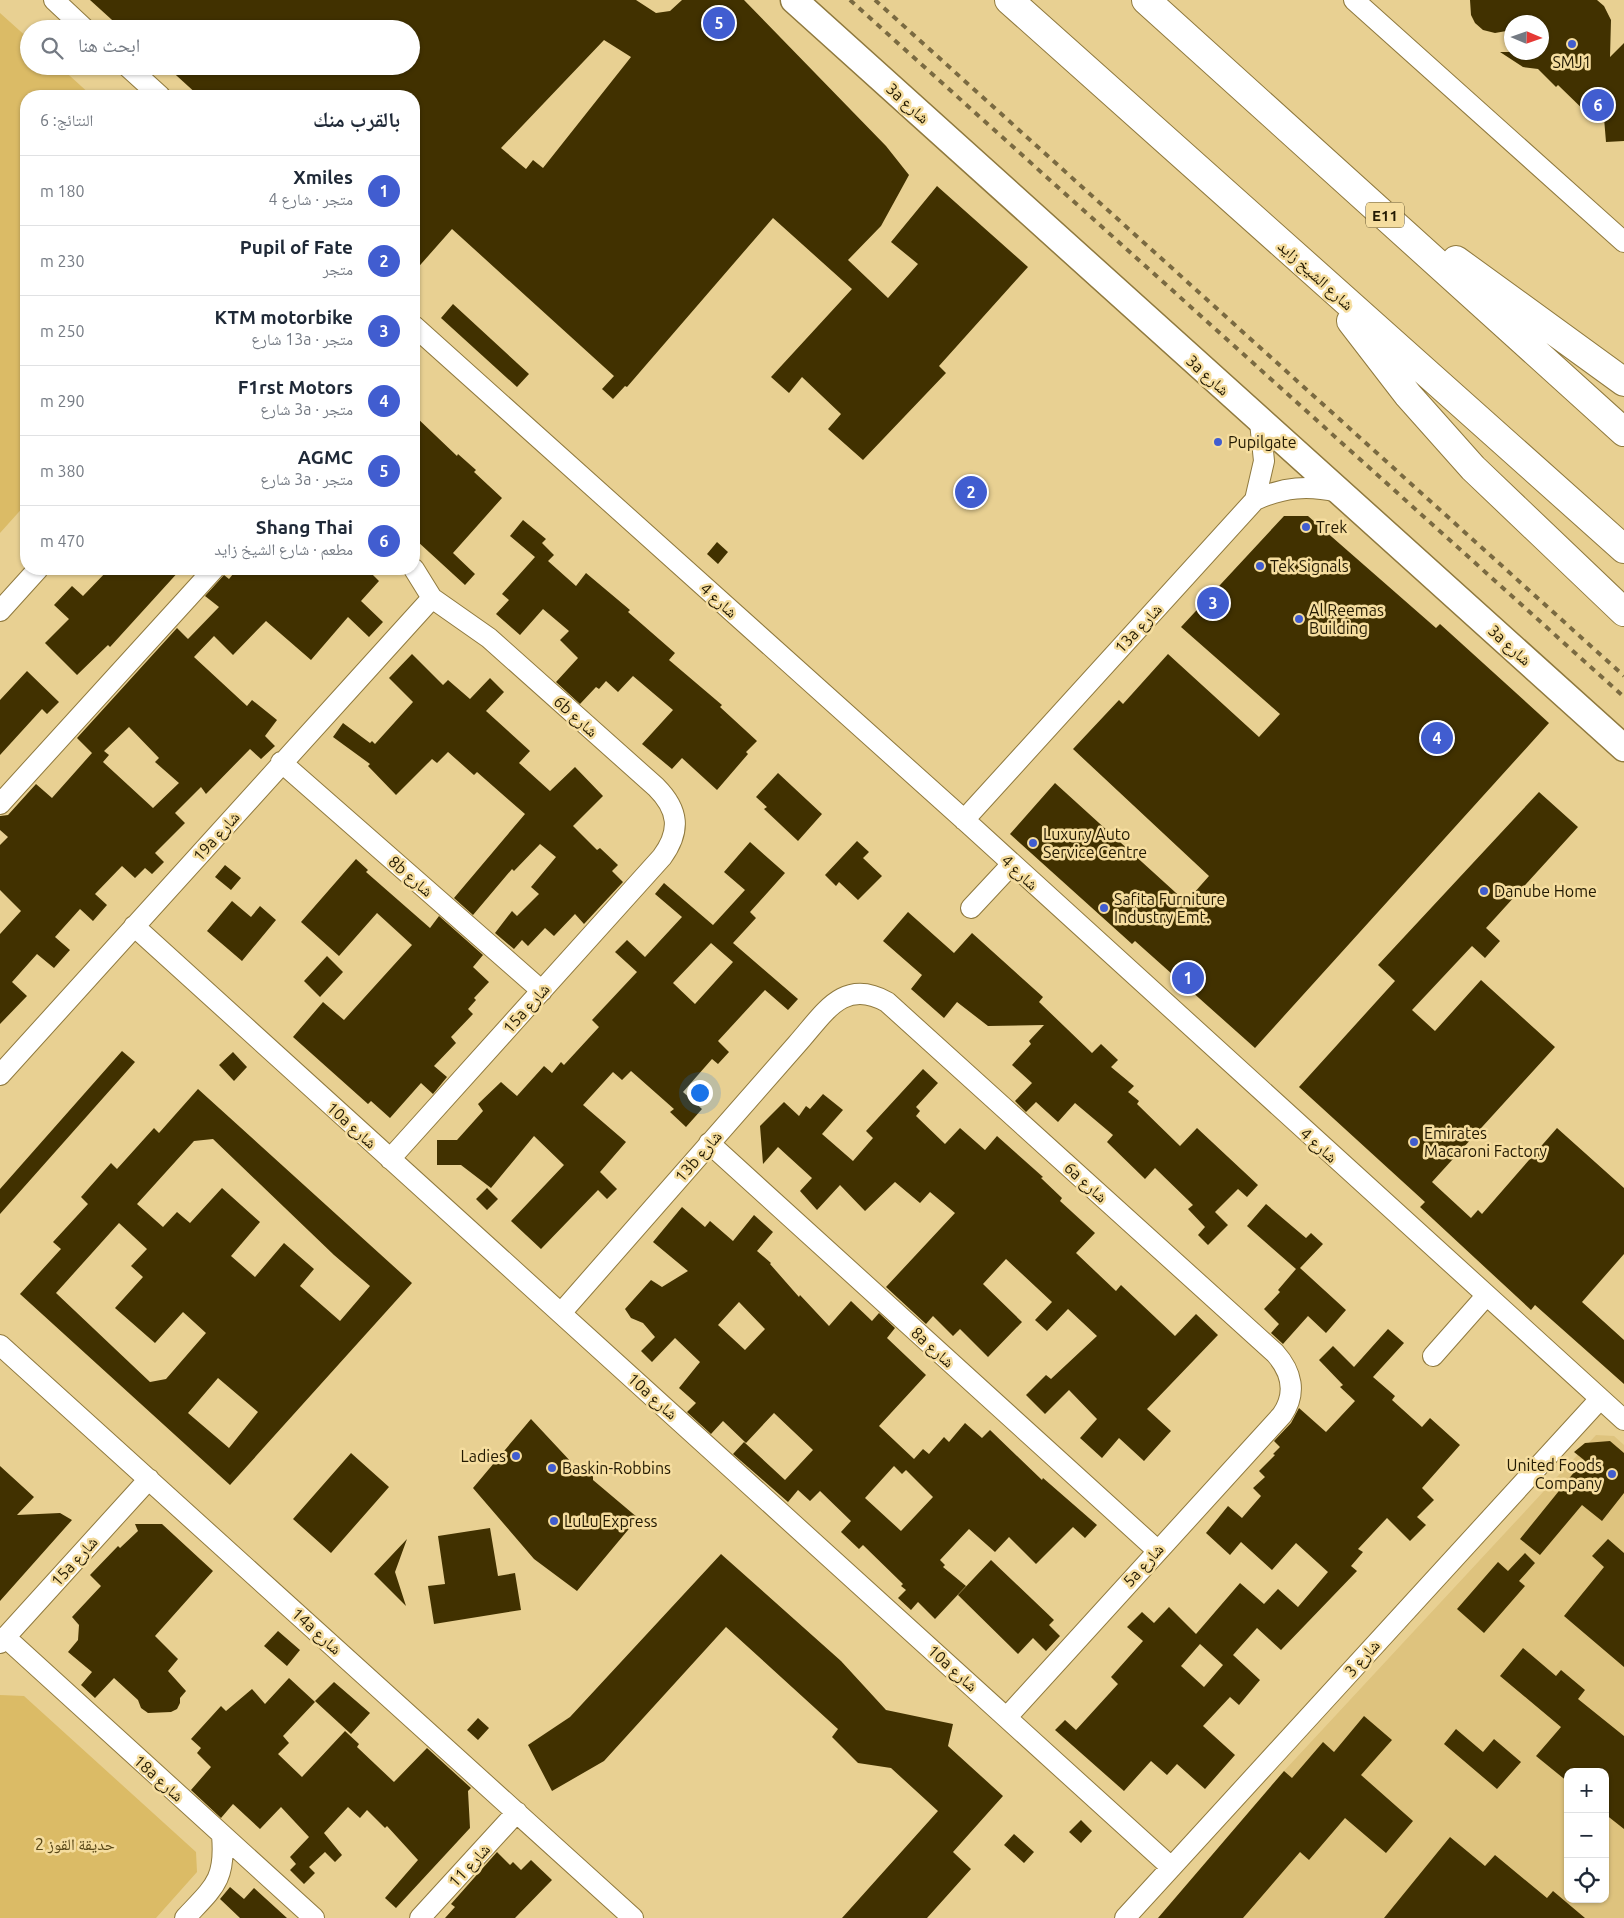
<!DOCTYPE html>
<html lang="ar">
<meta charset="utf-8">
<style>
:root{--surface:#fff;--page:#f6f6f7;--text:#1f2937;--muted:#747a83;--line:#e0e1e3;--accent:#415dd0}
body{margin:0;font-family:Ubuntu,"Noto Naskh Arabic",sans-serif;background:var(--page);color:var(--text);direction:rtl}
.controls{position:absolute;right:15px;bottom:15px;display:grid;overflow:hidden;border-radius:10px;box-shadow:0 1px 4px #0004}
.controls button{width:45px;height:45px;display:grid;place-items:center;padding:0;border:0;border-bottom:1px solid var(--line);background:var(--surface);color:var(--text);font:25px sans-serif}
.compass{position:absolute;left:1504px;top:15px;width:45px;height:45px;border-radius:50%;background:var(--surface);box-shadow:0 1px 4px #0004;rotate:92deg}
.you{position:absolute;left:699px;top:1092px;width:18px;height:18px;margin:-12px;border:4px solid #fff;border-radius:50%;background:#1a73e8;box-shadow:0 0 0 8px #1a73e833}
.badge{display:grid;place-items:center;width:32px;height:32px;border-radius:50%;background:var(--accent);color:#fff;font-size:16px;font-weight:700}
.pin{position:absolute;translate:-50% -50%;border:2px solid #fff;box-shadow:0 1px 5px #0006}
.list{margin:0;padding:0;list-style:none}
h2{display:flex;justify-content:space-between;align-items:center;height:65px;margin:0;padding:0 20px;font-size:21px}
h2 small{font-size:16px;font-weight:400;color:var(--muted)}
.list li{display:grid;grid-template-columns:32px 1fr auto;gap:15px;align-items:center;box-sizing:border-box;height:70px;padding:0 20px;border-top:1px solid var(--line)}
.list b{display:block;font-size:19px;white-space:nowrap}
.list p{margin:0;font-size:16px;white-space:nowrap;color:var(--muted)}
.list em{font-size:16px;font-style:normal;color:var(--muted)}
.icon{flex:none;width:28px;height:28px;fill:none;stroke:currentColor;stroke-width:2;stroke-linecap:round;stroke-linejoin:round}
.map{position:relative;flex:none;width:1624px;height:1918px;overflow:hidden;direction:ltr}
.search{position:absolute;background:var(--surface);box-shadow:0 1px 4px #0004;left:20px;top:20px;width:400px;height:55px;display:flex;align-items:center;gap:12px;box-sizing:border-box;padding:0 18px;border-radius:28px;color:var(--muted);font-size:19px}
.panel{position:absolute;background:var(--surface);box-shadow:0 1px 4px #0004;left:20px;top:90px;width:400px;height:485px;border-radius:20px;direction:rtl}
.map>svg:first-child{display:block}
.built{fill:#dec37e;fill-rule:evenodd}
.green{fill:#dbbb66}
.building{fill:#413100;fill-rule:evenodd}
.lines{fill:none;stroke-linecap:round;stroke-linejoin:round}
.minor-casing{stroke:#8f793e;stroke-width:22}
.tertiary-casing{stroke:#8f793e;stroke-width:29}
.motorway-casing{stroke:#8f793e;stroke-width:30}
.minor{stroke:#fff;stroke-width:20}
.tertiary{stroke:#fff;stroke-width:26}
.motorway{stroke:#fff;stroke-width:28}
.rail{stroke:#7a6a41;stroke-width:4;stroke-dasharray:6 6;stroke-linecap:butt}
.poi-dot{fill:#415dd0;stroke:#f5dd9f;stroke-width:2}
.labels{text-anchor:middle;dominant-baseline:central;stroke-width:5;stroke-linejoin:round;paint-order:stroke}
.shield{fill:#f5dd9f;stroke:#625431;stroke-width:1}
.shield-label{font-size:15px;font-weight:bold;fill:#231a02}
.poi-label{font-size:16px;fill:#231a02;stroke:#f5dd9f;text-anchor:start}
.street-label{font-size:16px;fill:#231a02;stroke:#f5dd9f}
.park-label{font-size:16px;fill:#574616;stroke:#f5dd9f}
</style>
<div class="map">
<svg width="1624" height="1918" viewBox="0 0 1624 1918">
<rect width="100%" height="100%" fill="#e8d092"/>
<!-- built -->
<path class="built" d="M1596 1435 1614 1436 1624 1445V1918H1158L1284 1771ZM1568 1772H1605V1899H1568Z"/>
<!-- green -->
<path class="green" d="M0 13 29 39V66H59L92 96H26V504L0 533Z
M0 1695 24 1696 196 1852 197 1872 156 1918H0Z"/>
<!-- building -->
<path class="building" d="M90 0H636L656 13 670 11 682 0H744L886 146 909 175 881 226 848 260 888 298 918 264 891 242 937 186 1028 267 939 366 946 373 863 460 828 429 841 414 802 377 789 393 771 377 852 289 773 218 627 387 625 386 613 399 602 389 614 376 452 229 414 272V96H199L166 66H411V29H122ZM604 40 631 57 543 168 533 160 526 169 501 148Z
M1470 0H1597L1604 6 1611 20 1610 57 1624 43V141L1606 142 1604 118 1593 119 1558 85 1556 87 1538 69 1523 67 1500 52H1542V22H1512V30L1495 33 1483 30 1475 23 1471 15Z
M453 304 529 374 517 387 441 318Z
M414 415 457 456 458 454 476 470 474 472 502 498 453 553 475 574 465 585 417 541 420 537 414 532Z
M1284 516H1308L1436 628 1440 624 1549 723 1255 1048 1135 941 1132 944 1010 834 1055 783 1186 902 1209 876 1073 749 1119 700 1123 704 1168 654 1259 737 1280 714 1181 627Z
M523 520 546 539 542 543 554 555 548 561 576 586 586 573 630 610 628 612 675 653 669 660 722 705 720 707 757 741 746 752 748 754 717 790 682 758 672 769 642 744 673 710 633 676 618 692 606 681 599 689 596 687 580 704 556 682 578 658 560 640 569 631 543 609 520 635 496 614 509 600 502 594 535 557 510 536Z
M717 542 728 552 718 564 707 554Z
M109 569H181L110 647 108 645 77 675 45 643 69 619 54 605 72 586 83 596Z
M237 569H367L379 581 361 601 383 622 369 637 348 617 311 660 266 621 233 655 214 636 194 657 247 706 252 700 277 720 265 736 275 746 261 759 250 749 206 794 201 787 175 813 185 823 155 853 164 862 152 874 145 868 135 878 122 866 95 894 107 905 93 921 80 909 55 937 70 950 54 968 37 954 12 982 27 996 0 1024V934L21 911 0 890V845L8 837 0 830V816L8 815 36 784 52 798 92 753 77 738 177 628 188 639 219 607 205 596 224 575 229 579ZM129 727 159 758 155 762 179 783 153 808 103 762 109 755 104 751Z
M412 654 443 685 448 680 470 699 490 678 504 692 486 711 530 751 519 763 550 791 575 767 603 796 573 826 597 850 600 848 618 865 612 871 623 882 584 924 575 914 554 936 545 928 528 946 522 940 514 949 495 933 512 911 517 916 539 894 531 887 556 857 540 844 514 871 512 869 473 915 454 898 525 814 477 772 474 775 448 752 437 763 432 759 396 795 368 766 370 764 333 737 343 723 370 743 372 741 375 744 413 702 389 678Z
M27 671 59 702 47 714 42 709 0 755V700Z
M778 773 822 814 798 841 764 809 767 807 756 797Z
M1539 792 1578 827 1486 928 1500 941 1485 958 1472 946 1412 1010 1435 1031 1481 980 1555 1047 1432 1182 1471 1218 1478 1210 1482 1214 1557 1128 1624 1188V1254L1582 1302 1624 1340V1384L1535 1305 1531 1310 1420 1207 1425 1202 1299 1087 1395 981 1378 965Z
M857 841 869 852 863 858 882 876 858 900 839 882 836 886 825 875Z
M750 842 785 873 750 912 756 918 733 943 798 999 788 1010 765 990 718 1041 729 1052 718 1064 712 1059 683 1092 702 1109 686 1127 670 1112 674 1109 631 1071 622 1080 613 1072 583 1105 626 1142 600 1172 617 1189 607 1199 598 1190 541 1249 511 1221 564 1165 534 1136 491 1188 461 1165H437V1140H457L483 1111 478 1104 501 1082 517 1096 544 1066 552 1073 561 1062 564 1065 599 1027 592 1020 637 972 615 952 627 940 645 957 682 917 655 894 664 883 713 925 745 890 724 872ZM711 943 733 962 695 1004 673 983Z
M356 859 368 870 366 872 430 928 439 916 483 955 473 967 489 982 474 998 476 1000 468 1009 473 1014 451 1037 456 1043 434 1066 447 1077 433 1094 421 1083 390 1118 371 1101 368 1104 293 1037 323 1002 344 1020 412 945 377 913 339 956 301 922Z
M225 865 241 878 231 890 215 877Z
M232 901 251 917 260 906 276 920 242 961 207 931Z
M908 912 954 953 972 933 1043 997 1039 1002 1092 1053 1101 1044 1118 1060 1111 1067 1134 1086 1128 1092 1139 1101 1137 1104 1180 1146 1197 1128 1258 1185 1247 1197 1238 1189 1215 1212 1228 1225 1208 1245 1198 1235 1205 1227 1188 1209 1193 1205 1155 1168 1145 1179 1107 1142 1113 1135 1075 1103 1058 1122 1036 1102 1026 1112 1015 1101 1032 1083 1012 1065 1031 1044 1029 1041 1044 1025 988 1026 957 1002 944 1018 911 989 922 975 883 941Z
M327 956 343 972 320 997 304 981Z
M122 1051 135 1062 0 1214V1189Z
M233 1052 247 1067 234 1081 219 1065Z
M923 1069 938 1083 916 1107 920 1111 916 1116 945 1144 960 1128 985 1150 997 1136 1043 1177 1041 1178 1062 1198 1060 1201 1095 1233 1076 1253 1116 1291 1121 1285 1175 1336 1196 1314 1218 1335 1147 1409 1171 1431 1144 1461 1119 1438 1102 1458 1080 1438 1097 1419 1069 1390 1045 1414 1026 1395 1046 1375 1051 1379 1097 1336 1068 1309 1047 1331 1035 1320 1052 1302 1006 1259 983 1284 1022 1322 988 1357 960 1329 953 1336 933 1316 926 1324 886 1287 955 1213 930 1192 920 1203 895 1182 865 1211 840 1185 817 1210 800 1191 812 1178 778 1147 763 1164 760 1126 784 1102 799 1116 806 1106 810 1109 823 1094 843 1110 822 1134 853 1161 873 1138 866 1131Z
M198 1089 412 1283 230 1485 20 1294 61 1249 53 1242 88 1204 81 1197 111 1163 117 1169 154 1128 159 1133ZM213 1139 334 1255 370 1286 340 1321 300 1286 314 1269 284 1243 255 1277 231 1256 260 1222 222 1188 190 1223 177 1212 163 1227 137 1204 194 1141ZM119 1223 147 1249 131 1266 143 1277 115 1308 155 1343 183 1312 206 1333 166 1379 150 1382 56 1293ZM218 1378 258 1412 229 1448 188 1413Z
M487 1188 498 1199 487 1210 476 1199Z
M1266 1204 1306 1238 1311 1233 1323 1244 1300 1268 1346 1310 1326 1333 1308 1316 1283 1344 1271 1333 1279 1324 1264 1309 1280 1292 1278 1290 1296 1269 1247 1226Z
M682 1207 705 1227 710 1221 733 1241 754 1215 773 1232 757 1251 771 1263 770 1264 799 1297 800 1295 829 1326 851 1301 872 1321 879 1313 895 1328 887 1338 926 1375 879 1426 914 1459 923 1449 929 1454 944 1437 949 1442 965 1423 982 1438 990 1430 1042 1480 1043 1478 1097 1525 1085 1538 1073 1527 1036 1564 1009 1537 995 1552 969 1529 940 1560 945 1565 943 1567 966 1586 935 1619 918 1602 911 1610 898 1598 906 1590 901 1586 903 1584 863 1545 859 1549 841 1532 851 1521 820 1491 810 1501 798 1490 788 1502 733 1454 744 1442 785 1480 813 1450 774 1413 746 1443 723 1421 711 1434 687 1412 696 1403 679 1388 700 1362 675 1338 652 1362 641 1351 655 1337 643 1323 631 1318 625 1309 651 1280 662 1287 688 1271 653 1242ZM739 1302 765 1329 745 1350 718 1325ZM894 1466 902 1474 906 1470 933 1497 901 1531 865 1498Z
M1388 1329 1404 1343 1373 1377 1395 1396 1392 1400 1422 1427 1430 1418 1460 1445 1422 1488 1434 1500 1417 1517 1426 1525 1410 1541 1387 1518 1358 1549 1363 1552 1351 1566 1357 1571 1281 1650 1257 1628 1233 1655 1260 1680 1239 1705 1230 1697 1203 1726 1235 1755 1205 1789 1177 1764 1167 1775 1151 1761 1124 1791 1055 1730 1065 1720 1076 1730 1118 1684 1111 1677 1143 1641 1127 1627 1142 1612 1154 1623 1169 1607 1196 1634 1240 1583 1264 1604 1278 1589 1298 1607 1328 1572 1296 1543 1272 1570 1241 1542 1230 1555 1206 1533 1228 1506 1242 1518 1261 1496 1253 1488 1265 1477 1259 1471 1275 1455 1273 1454 1280 1447 1274 1441 1291 1423 1299 1408 1326 1432 1355 1401 1340 1387 1343 1385 1319 1360 1333 1346 1354 1367ZM1200 1644 1223 1665 1204 1687 1181 1666Z
M531 1419 573 1464H587L593 1471V1480L638 1518 577 1591 534 1559 473 1488Z
M1610 1441 1624 1453V1493L1602 1521 1582 1505 1540 1555 1520 1539 1584 1460 1574 1452 1585 1443Z
M351 1453 389 1487 331 1553 293 1519Z
M0 1466 34 1497 17 1515 60 1513 72 1520 0 1601Z
M135 1524H162L213 1571 155 1636 178 1659 168 1671 186 1691 180 1698V1703L177 1709 171 1712 148 1713 141 1708 138 1700 114 1678 95 1698 81 1685 92 1672 68 1652 78 1640 79 1625 72 1617 101 1586 90 1575 118 1546 120 1548 138 1531Z
M490 1528 498 1576 515 1573 521 1610 434 1624 428 1586 445 1584 438 1536Z
M407 1539 395 1572 406 1606 374 1574Z
M1608 1539 1624 1553V1667L1564 1616 1604 1567 1592 1556Z
M1525 1553 1535 1563 1519 1581 1525 1586 1484 1633 1457 1609 1498 1562 1508 1571Z
M721 1554 841 1661 886 1710 953 1724 948 1746 1003 1796 953 1852 971 1869 927 1918H842L938 1811 891 1768 858 1763 832 1737 838 1729 726 1627 604 1761 552 1791 528 1745 570 1717Z
M991 1560 1054 1620 1049 1625 1060 1636 1046 1651 1033 1638 1018 1654 958 1595Z
M278 1631 300 1650 287 1666 264 1646Z
M1523 1648 1556 1676 1561 1670 1585 1690 1578 1699 1624 1736V1829L1605 1814V1772H1568V1782L1536 1756 1561 1727 1500 1676Z
M289 1678 315 1702 283 1736 289 1743 278 1754 302 1777 345 1731 359 1744 357 1747 394 1782 427 1748 471 1788 468 1791 470 1828 396 1908 385 1898 418 1860 387 1826 385 1828 367 1810 360 1818 348 1807 324 1833 342 1855 335 1862 325 1852 309 1867 315 1873 304 1884 290 1870 296 1864 290 1857 309 1837 281 1807 260 1829 233 1804 221 1818 191 1790 211 1767 197 1753 201 1748 191 1739 221 1706 226 1711 252 1689 265 1704Z
M334 1682 370 1713 351 1734 315 1701Z
M1364 1716 1392 1740 1361 1775 1413 1821 1386 1853 1345 1818 1309 1860 1300 1852 1243 1918H1158L1284 1771 1292 1778 1323 1742 1334 1752Z
M478 1718 489 1728 478 1740 467 1730Z
M1456 1729 1483 1752 1494 1739 1521 1762 1497 1789 1444 1744Z
M1081 1820 1092 1831 1081 1843 1069 1832Z
M1014 1834 1034 1852 1024 1863 1004 1845Z
M1450 1837 1485 1866 1495 1855 1547 1898 1553 1891 1585 1918H1384Z
M497 1852 510 1865 513 1862 521 1870 531 1860 552 1880 515 1918H445L455 1907 451 1904Z
M230 1887 244 1899 254 1888 287 1918H240L220 1899Z"/>
<g class="lines">
<!-- minor casing -->
<g class="minor-casing">
<path id="minor" d="M54 0 85 29
M1354 0 1624 242
M127 66 160 96
M414 326 970 825 1624 1420
M1255 500 1264 461 1260 422
M0 611 38 569
M281 762 542 991
M0 804 214 569
M964 820 1255 500C1284 487 1308 485 1338 492
M971 908 1012 864
M134 926 1171 1867
M0 1075 432 598
M709 1143 1157 1550
M390 1159 662 857C681 831 679 810 656 787L489 638 432 598 414 569
M561 1313 797 1044C824 1014 843 977 887 1002L1275 1353C1292 1372 1297 1393 1282 1415L1007 1717
M0 1345 633 1918
M1433 1356 1486 1296
M5 1637 314 1918
M0 1643 149 1479
M185 1918C214 1887 226 1880 222 1835
M420 1918 517 1812
M1125 1918 1600 1399"/>
</g>
<!-- tertiary casing -->
<g class="tertiary-casing">
<path id="tertiary" d="M794 0 1624 748"/>
</g>
<!-- motorway casing -->
<g class="motorway-casing">
<path id="motorway" d="M1009 0 1624 549
M1146 0 1624 432
M1456 260 1624 382
M1351 321 1408 395 1473 468 1624 612"/>
</g>
<!-- minor -->
<use href="#minor" class="minor"/>
<!-- tertiary -->
<use href="#tertiary" class="tertiary"/>
<!-- motorway -->
<use href="#motorway" class="motorway"/>
<!-- rail -->
<path class="rail" d="M850 0 1624 697
M875 0 1624 676"/>
</g>
<!-- markers -->
<g class="poi-dot">
<circle cx="1572" cy="44" r="5"/>
<circle cx="1218" cy="442" r="5"/>
<circle cx="1306" cy="527" r="5"/>
<circle cx="1260" cy="566" r="5"/>
<circle cx="1299" cy="619" r="5"/>
<circle cx="1033" cy="843" r="5"/>
<circle cx="1484" cy="891" r="5"/>
<circle cx="1104" cy="908" r="5"/>
<circle cx="1414" cy="1142" r="5"/>
<circle cx="516" cy="1456" r="5"/>
<circle cx="552" cy="1468" r="5"/>
<circle cx="1612" cy="1474" r="5"/>
<circle cx="554" cy="1521" r="5"/>
</g>
<g class="labels">
<!-- shield labels -->
<rect class="shield" x="1366" y="202.5" width="38" height="25" rx="4"/>
<g class="shield-label">
<text x="1385" y="215">E11</text>
</g>
<!-- poi labels -->
<g class="poi-label">
<text x="1572" y="62" text-anchor="middle">SMJ1</text>
<text x="1228" y="442">Pupilgate</text>
<text x="1316" y="527">Trek</text>
<text x="1270" y="566">Tek Signals</text>
<text x="1309" y="610">Al Reemas<tspan x="1309" dy="18">Building</tspan></text>
<text x="1043" y="834">Luxury Auto<tspan x="1043" dy="18">Service Centre</tspan></text>
<text x="1494" y="891">Danube Home</text>
<text x="1114" y="899">Safita Furniture<tspan x="1114" dy="18">Industry Emt.</tspan></text>
<text x="1424" y="1133">Emirates<tspan x="1424" dy="18">Macaroni Factory</tspan></text>
<text x="506" y="1456" text-anchor="end">Ladies</text>
<text x="1602" y="1465" text-anchor="end">United Foods<tspan x="1602" dy="18">Company</tspan></text>
<text x="562" y="1468">Baskin-Robbins</text>
<text x="564" y="1521">LuLu Express</text>
</g>
<!-- street labels -->
<g class="street-label">
<text transform="translate(908 103) rotate(42)">3a شارع</text>
<text transform="translate(1316 275) rotate(42)">شارع الشيخ زايد</text>
<text transform="translate(1208 375) rotate(42)">3a شارع</text>
<text transform="translate(719 600) rotate(42)">شارع 4</text>
<text transform="translate(1138 628) rotate(-47)">13a شارع</text>
<text transform="translate(1510 645) rotate(42)">3a شارع</text>
<text transform="translate(576 716) rotate(42)">6b شارع</text>
<text transform="translate(216 836) rotate(-48)">19a شارع</text>
<text transform="translate(1020 872) rotate(43)">شارع 4</text>
<text transform="translate(411 876) rotate(41)">8b شارع</text>
<text transform="translate(526 1008) rotate(-48)">15a شارع</text>
<text transform="translate(352 1125) rotate(42)">10a شارع</text>
<text transform="translate(1319 1145) rotate(42)">شارع 4</text>
<text transform="translate(698 1156) rotate(-49)">13b شارع</text>
<text transform="translate(1086 1182) rotate(42)">6a شارع</text>
<text transform="translate(933 1347) rotate(42)">8a شارع</text>
<text transform="translate(653 1396) rotate(42)">10a شارع</text>
<text transform="translate(74 1561) rotate(-48)">15a شارع</text>
<text transform="translate(1143 1565) rotate(-48)">5a شارع</text>
<text transform="translate(317 1631) rotate(42)">14a شارع</text>
<text transform="translate(1362 1658) rotate(-48)">شارع 3</text>
<text transform="translate(953 1668) rotate(42)">10a شارع</text>
<text transform="translate(159 1778) rotate(42)">18a شارع</text>
<text transform="translate(469 1865) rotate(-47)">شارع 11</text>
</g>
<!-- park labels -->
<g class="park-label">
<text x="75" y="1844">حديقة القوز 2</text>
</g>
</g>
</svg>
<div class="controls">
<button>+</button>
<button>−</button>
<button><svg class="icon" aria-label="locate" viewBox="0 0 24 24"><circle cx="12" cy="12" r="6"/><path d="M12 2v4M12 18v4M2 12h4M18 12h4"/></svg></button>
</div>
<svg class="compass" viewBox="-18 -18 36 36"><path d="M0-13l5 13h-10z" fill="#e53935"/><path d="M0 13l5-13h-10z" fill="#747a83"/></svg>
<div class="you"></div>
<div class="pin badge" style="left:1188px;top:978px">1</div>
<div class="pin badge" style="left:971px;top:492px">2</div>
<div class="pin badge" style="left:1213px;top:603px">3</div>
<div class="pin badge" style="left:1437px;top:738px">4</div>
<div class="pin badge" style="left:719px;top:23px">5</div>
<div class="pin badge" style="left:1598px;top:105px">6</div>
<div class="search"><svg class="icon" aria-label="search" viewBox="0 0 24 24"><circle cx="10" cy="10" r="6"/><path d="M15 15l6 6"/></svg>ابحث هنا</div>
<section class="panel">
<h2>بالقرب منك<small>النتائج: 6</small></h2>
<ul class="list">
<li><span class="badge">1</span><div><b>Xmiles</b><p>متجر · شارع 4</p></div><em>180 m</em></li>
<li><span class="badge">2</span><div><b>Pupil of Fate</b><p>متجر</p></div><em>230 m</em></li>
<li><span class="badge">3</span><div><b>KTM motorbike</b><p>متجر · 13a شارع</p></div><em>250 m</em></li>
<li><span class="badge">4</span><div><b>F1rst Motors</b><p>متجر · 3a شارع</p></div><em>290 m</em></li>
<li><span class="badge">5</span><div><b>AGMC</b><p>متجر · 3a شارع</p></div><em>380 m</em></li>
<li><span class="badge">6</span><div><b>Shang Thai</b><p>مطعم · شارع الشيخ زايد</p></div><em>470 m</em></li>
</ul>
</section>
</div>
